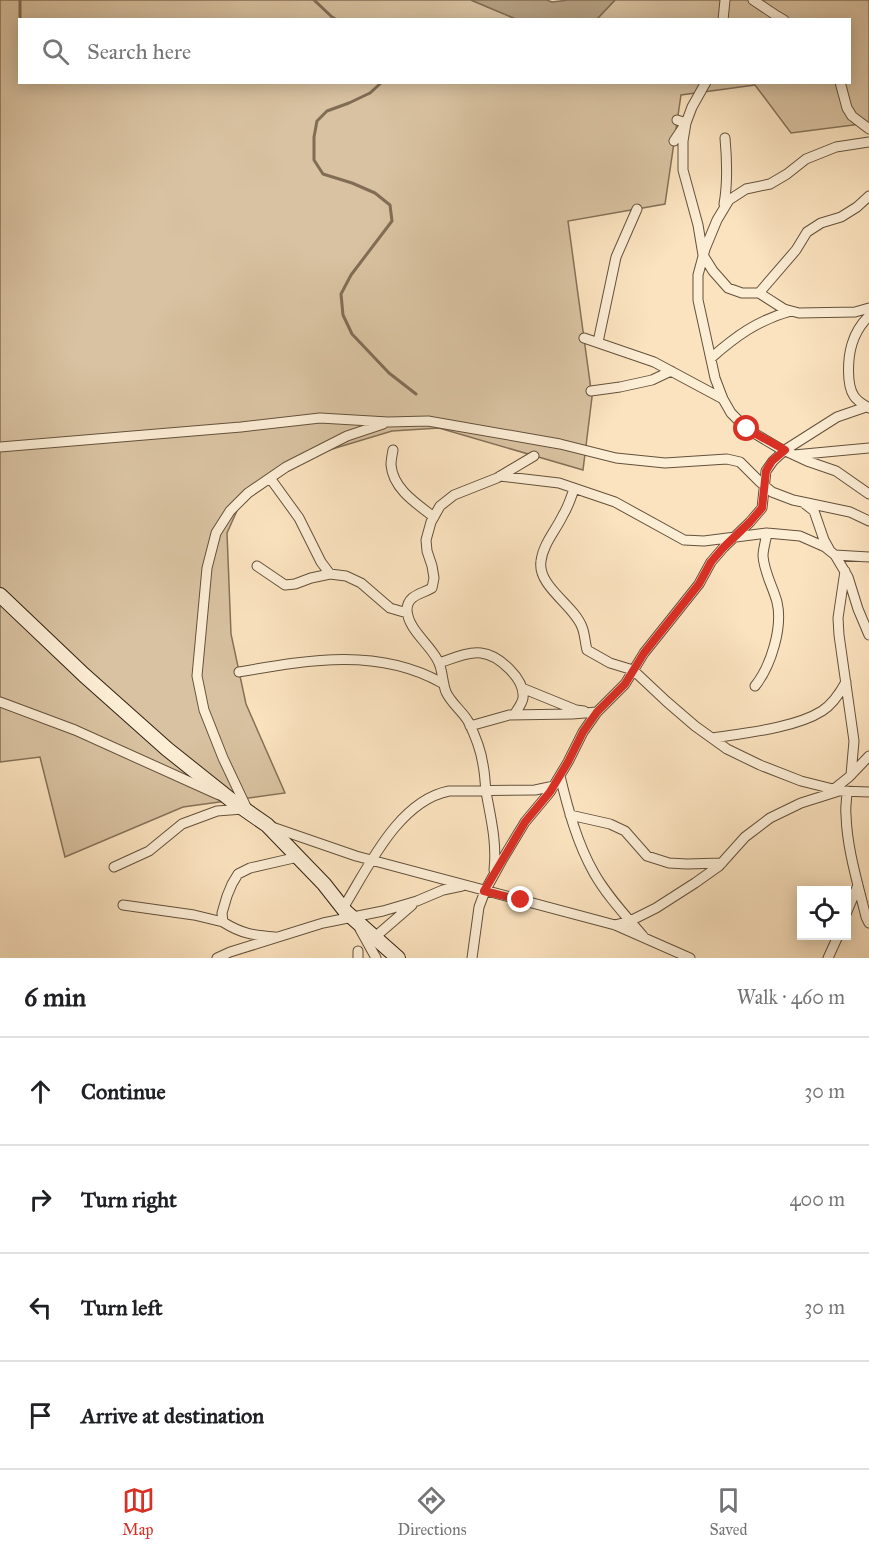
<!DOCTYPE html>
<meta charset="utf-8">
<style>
:root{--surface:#fff;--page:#f2f2f2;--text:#202124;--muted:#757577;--line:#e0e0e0;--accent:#d93025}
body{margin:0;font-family:"IM FELL Great Primer",serif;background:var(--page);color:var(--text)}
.controls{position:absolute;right:18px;bottom:18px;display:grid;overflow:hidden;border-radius:0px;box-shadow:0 3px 15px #0003}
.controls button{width:54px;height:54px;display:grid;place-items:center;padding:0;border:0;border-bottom:2px solid var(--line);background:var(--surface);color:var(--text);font:30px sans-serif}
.stop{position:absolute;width:18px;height:18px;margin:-14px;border:4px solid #d93025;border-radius:50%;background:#fff}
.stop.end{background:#d93025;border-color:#fff;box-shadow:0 2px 6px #0008}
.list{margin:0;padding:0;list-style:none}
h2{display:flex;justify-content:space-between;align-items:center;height:78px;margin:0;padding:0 24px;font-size:26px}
h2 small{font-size:20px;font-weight:400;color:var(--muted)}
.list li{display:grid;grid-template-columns:39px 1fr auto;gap:18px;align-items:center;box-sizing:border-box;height:108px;padding:0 24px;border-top:2px solid var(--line)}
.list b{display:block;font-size:22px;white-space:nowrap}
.list em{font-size:20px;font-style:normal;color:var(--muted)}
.icon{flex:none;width:33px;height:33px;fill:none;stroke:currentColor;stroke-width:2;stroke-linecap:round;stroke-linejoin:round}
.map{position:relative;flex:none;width:869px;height:958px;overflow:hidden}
.search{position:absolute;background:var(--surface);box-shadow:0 3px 15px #0003;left:18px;right:18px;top:18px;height:66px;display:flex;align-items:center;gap:15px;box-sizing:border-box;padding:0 21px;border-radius:0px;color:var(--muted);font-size:22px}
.sheet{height:510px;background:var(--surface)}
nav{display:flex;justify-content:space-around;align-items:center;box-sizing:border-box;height:84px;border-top:2px solid var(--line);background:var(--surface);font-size:16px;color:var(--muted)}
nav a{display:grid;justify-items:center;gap:3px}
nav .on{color:var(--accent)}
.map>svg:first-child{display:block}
.green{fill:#d9c2a1;stroke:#857158;stroke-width:1.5}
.water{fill:#b6a183;stroke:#816d55;stroke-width:1.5}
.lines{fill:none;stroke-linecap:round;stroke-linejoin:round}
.stream{stroke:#816d55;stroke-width:3}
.street-casing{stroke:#64513b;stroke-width:11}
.secondary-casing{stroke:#31200f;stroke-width:16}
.street{stroke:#fcedd5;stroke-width:9}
.secondary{stroke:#fcedd5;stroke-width:14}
.route{stroke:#d93025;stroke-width:8}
</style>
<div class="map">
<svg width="869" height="958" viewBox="0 0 869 958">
<rect width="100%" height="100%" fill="#fbe3bf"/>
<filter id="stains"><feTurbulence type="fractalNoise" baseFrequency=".00333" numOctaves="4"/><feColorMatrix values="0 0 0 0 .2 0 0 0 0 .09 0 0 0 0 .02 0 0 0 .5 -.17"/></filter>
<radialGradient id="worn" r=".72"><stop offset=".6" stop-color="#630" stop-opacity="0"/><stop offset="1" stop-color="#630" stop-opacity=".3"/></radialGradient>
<!-- green -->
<path class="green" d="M0 0H471L516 19 20 20V82H850V20L597 19 615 0H869V123L791 133 755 85 681 95 665 204 568 221 592 397 583 470 439 428 392 431 309 456 240 504 227 533 231 634 246 704 285 793 183 807 65 857 40 757 0 762Z"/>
<!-- water -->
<path class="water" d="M471 0H547L552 2 568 0H615L597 19H516Z"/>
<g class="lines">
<!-- stream -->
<path class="stream" d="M20 0V20
M314 0 332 17 337 20
M382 82 370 93 349 103 327 111 317 121 314 137V160L323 174 352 183 375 193 390 205 392 221 351 275 341 294 343 315 352 334 389 373 416 394"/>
<!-- street casing -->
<g class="street-casing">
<path id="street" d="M753 0 777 16 784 20
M723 20 725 0
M706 82 692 107 686 123 683 141V170L698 225 703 255 713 271 728 288 742 293H759L784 309 799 313 855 312 869 308
M840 82 847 108 852 116 869 129
M674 141 686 123 677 120
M869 142 836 147 806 159 787 174 770 184 746 189 729 200 717 220 705 249 698 275V300L715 378 723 399 731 413 747 429 779 448 807 461 836 471 869 494
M724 204C728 182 727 160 725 138
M759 293 796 250 807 232 821 223 841 217 857 207 869 196
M584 338 654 362 723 399
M598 342 616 257 637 209
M711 358C736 336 758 320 791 311
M591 391 620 387 652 380 671 371
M869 408C864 405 857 401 854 396 846 384 848 357 852 344 855 334 862 323 869 316
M0 447 241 427 320 418 388 422 428 421 560 444 616 458 665 463 727 459 740 462 760 482 772 492 793 500 850 512 869 521
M393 450C392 455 391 461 391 465 393 489 417 504 434 517
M794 455 869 448
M500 476 559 483 615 502 684 540 704 541 767 533 800 536 825 547 835 555 848 577 858 609 869 635
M270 478 299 518 321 562 330 574 346 576 361 583 390 608 407 613
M574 489C571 498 568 507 563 515 556 530 543 544 541 561 537 586 574 605 582 627 585 634 585 643 587 650L610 663 633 670 666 701 695 726 727 749 760 765 801 781 841 791 869 792
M805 504 814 511 824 540 829 549
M835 555 869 557
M257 566 285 585 295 584 311 578 330 574
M845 571 838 618 839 635 854 741 851 775
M439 663C451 659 469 651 481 653 499 655 525 679 523 698 522 704 517 710 514 715
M239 672C308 660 378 647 442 683
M755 686C771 666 783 627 777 602 773 587 764 572 763 556 763 549 766 540 767 533
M522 688 576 710 584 711
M0 702 75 730 219 795
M470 726 509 715 572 714 597 712
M713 738C745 733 795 728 822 711 833 704 840 693 846 682
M560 776C568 809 577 843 594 873 607 896 626 916 643 936
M834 789 849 777 869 756
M847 791C847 799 845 807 846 815 847 849 858 884 866 917L869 923
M248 811 223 758 204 710 197 676 207 568 216 533 230 511 248 493 286 467 347 436 383 424
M570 815 610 824 625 831 647 856 669 863 687 864 722 863
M272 827 356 856 615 925 690 958
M114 867 149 851 182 824 217 811 243 809
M494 870C497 843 491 819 486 792 485 783 485 774 483 765 481 750 475 735 468 721 462 711 451 703 446 692 442 682 443 670 438 661 430 644 408 630 407 610 407 595 422 594 432 588L434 578 432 566 427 551 426 540 431 522 440 506 454 495 497 478 534 456
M123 905 194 915 223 922
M343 908C368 868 398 801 449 791L535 790 554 786
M846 914 858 885
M615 925 630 921 656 908 695 883 719 866 745 837 770 818 801 803 839 791
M360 929 376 958
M275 937C253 935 242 934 223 922L222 913 227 896 232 884 238 874 250 868 298 857
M375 937 412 905
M217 958 230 952 323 923 383 911 417 901 443 890 462 886
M358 958V951
M472 958 479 907 485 891 502 860 525 822 550 792 568 762 583 732 597 712 625 684 644 653 699 584 711 562 724 547 750 522 762 508 766 471 773 461 785 450 837 417 866 407
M828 958 838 936"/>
</g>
<!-- secondary casing -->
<g class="secondary-casing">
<path id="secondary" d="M0 595 84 675 167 749 231 800 267 825 324 884 346 912 398 958"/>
</g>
<!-- street -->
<use href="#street" class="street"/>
<!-- secondary -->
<use href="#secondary" class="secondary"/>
</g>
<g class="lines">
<!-- route -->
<path class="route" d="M521 900 484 891 525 822 550 792 568 762 583 732 597 712 625 684 644 653 699 584 711 562 724 547 750 522 762 508 766 471 772 461 785 450 747 429"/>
</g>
<rect width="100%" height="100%" filter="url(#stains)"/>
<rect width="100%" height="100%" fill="url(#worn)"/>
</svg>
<div class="controls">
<button><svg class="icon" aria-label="locate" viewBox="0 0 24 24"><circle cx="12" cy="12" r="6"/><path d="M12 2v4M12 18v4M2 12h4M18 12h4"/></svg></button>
</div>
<div class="stop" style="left:747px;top:429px"></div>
<div class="stop end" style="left:521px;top:900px"></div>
<div class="search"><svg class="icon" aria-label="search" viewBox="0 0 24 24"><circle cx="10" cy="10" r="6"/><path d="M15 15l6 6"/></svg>Search here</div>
</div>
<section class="sheet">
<h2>6 min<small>Walk · 460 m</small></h2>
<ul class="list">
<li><svg class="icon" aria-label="ahead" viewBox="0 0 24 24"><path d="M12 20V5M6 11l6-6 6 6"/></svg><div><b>Continue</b></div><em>30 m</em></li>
<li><svg class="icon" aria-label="right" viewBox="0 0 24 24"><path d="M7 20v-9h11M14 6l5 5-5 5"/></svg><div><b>Turn right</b></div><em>400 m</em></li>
<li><svg class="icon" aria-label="left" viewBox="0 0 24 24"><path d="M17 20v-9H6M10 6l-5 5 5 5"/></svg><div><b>Turn left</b></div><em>30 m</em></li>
<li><svg class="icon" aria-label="arrive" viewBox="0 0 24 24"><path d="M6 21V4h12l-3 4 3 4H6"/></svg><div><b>Arrive at destination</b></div></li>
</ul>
</section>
<nav>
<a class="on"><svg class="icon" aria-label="map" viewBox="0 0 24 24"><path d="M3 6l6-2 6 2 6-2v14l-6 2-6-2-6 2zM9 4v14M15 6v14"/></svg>Map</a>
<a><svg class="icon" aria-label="directions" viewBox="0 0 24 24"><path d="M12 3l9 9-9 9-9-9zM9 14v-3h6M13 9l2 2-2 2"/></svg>Directions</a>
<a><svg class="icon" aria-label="saved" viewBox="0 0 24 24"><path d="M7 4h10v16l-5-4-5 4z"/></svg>Saved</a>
</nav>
